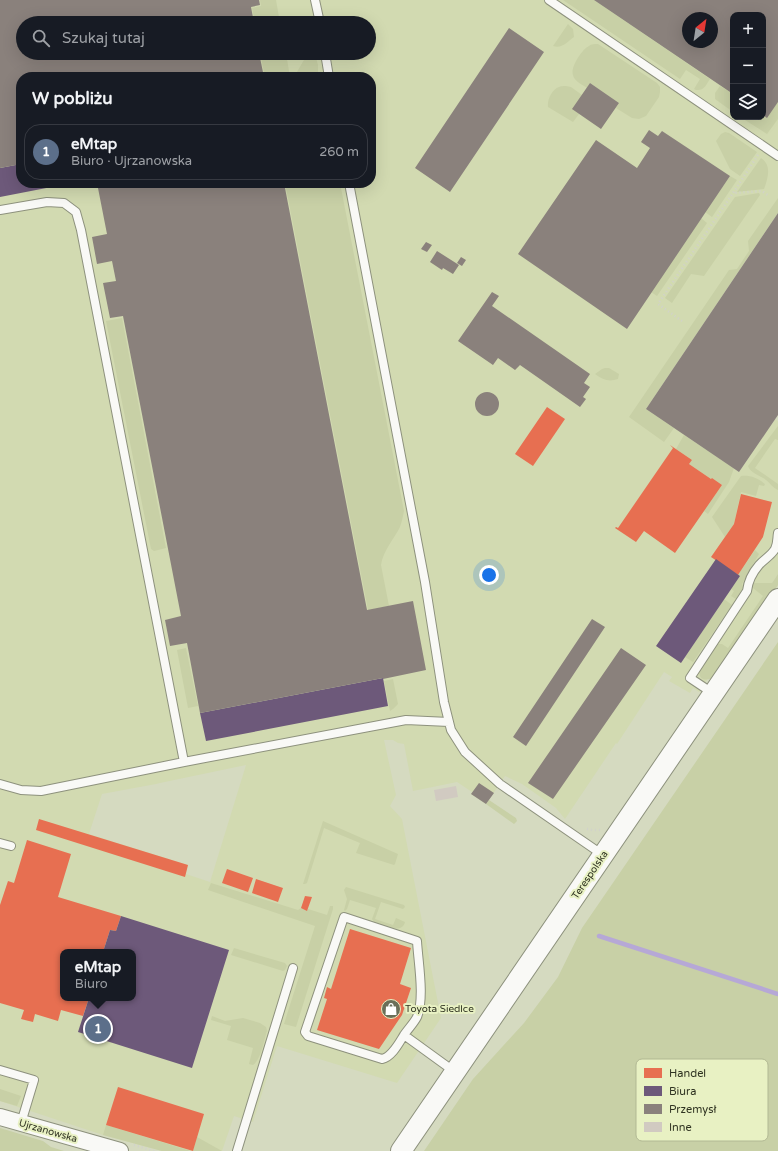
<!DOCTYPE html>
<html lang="pl">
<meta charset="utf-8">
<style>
:root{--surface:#171b24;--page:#20242c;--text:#f1f3f6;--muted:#9ea1a6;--line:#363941;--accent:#0f766e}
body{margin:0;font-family:"Varela Round",sans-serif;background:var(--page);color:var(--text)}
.controls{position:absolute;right:12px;top:12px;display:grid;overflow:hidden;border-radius:8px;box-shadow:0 4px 16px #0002}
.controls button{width:36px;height:36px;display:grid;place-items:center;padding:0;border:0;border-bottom:1px solid var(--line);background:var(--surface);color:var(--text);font:20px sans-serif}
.compass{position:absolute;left:682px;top:12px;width:36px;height:36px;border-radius:50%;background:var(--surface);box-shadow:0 4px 16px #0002;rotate:30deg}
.you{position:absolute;left:489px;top:575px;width:14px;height:14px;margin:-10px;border:3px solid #fff;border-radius:50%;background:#1a73e8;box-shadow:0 0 0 6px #1a73e833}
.badge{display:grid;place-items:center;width:26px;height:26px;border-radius:50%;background:var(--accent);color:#fff;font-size:13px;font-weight:700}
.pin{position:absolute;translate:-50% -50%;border:2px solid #fff;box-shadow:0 1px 4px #0006}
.popup{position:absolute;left:60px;top:949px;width:76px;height:52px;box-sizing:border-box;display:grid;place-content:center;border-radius:8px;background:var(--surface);filter:drop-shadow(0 1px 3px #0005);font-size:13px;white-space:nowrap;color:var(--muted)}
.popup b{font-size:15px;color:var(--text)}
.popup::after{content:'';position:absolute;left:50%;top:100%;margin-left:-8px;border:8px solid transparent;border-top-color:var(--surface)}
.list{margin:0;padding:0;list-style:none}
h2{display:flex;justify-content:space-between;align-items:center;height:52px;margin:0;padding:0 16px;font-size:17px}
h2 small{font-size:13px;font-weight:400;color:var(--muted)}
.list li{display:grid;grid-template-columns:26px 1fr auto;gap:12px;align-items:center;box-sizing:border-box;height:56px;margin:0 8px 8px;padding:0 8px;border:1px solid var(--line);border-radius:16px}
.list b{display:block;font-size:15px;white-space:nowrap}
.list p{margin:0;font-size:13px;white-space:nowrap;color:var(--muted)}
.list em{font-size:13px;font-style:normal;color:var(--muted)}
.icon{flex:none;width:22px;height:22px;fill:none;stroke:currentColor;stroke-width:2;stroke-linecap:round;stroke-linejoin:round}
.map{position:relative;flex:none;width:778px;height:1151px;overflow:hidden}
.search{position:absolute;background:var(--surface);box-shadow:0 4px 16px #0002;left:16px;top:16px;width:360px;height:44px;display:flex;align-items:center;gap:10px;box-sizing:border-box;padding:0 14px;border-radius:22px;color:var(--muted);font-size:15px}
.panel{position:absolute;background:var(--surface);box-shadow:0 4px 16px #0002;left:16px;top:72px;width:360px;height:116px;border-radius:16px}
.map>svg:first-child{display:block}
.built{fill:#d2dab1;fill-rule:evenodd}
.green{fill:#c8d0a6}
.shops{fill:#e76f51}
.offices{fill:#6d597a}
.industry{fill:#8a817c;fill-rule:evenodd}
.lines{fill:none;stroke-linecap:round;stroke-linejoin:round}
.stream{stroke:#b6a8d6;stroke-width:4.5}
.building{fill:#d1cac1}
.service-casing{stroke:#8d917d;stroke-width:10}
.minor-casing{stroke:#8d917d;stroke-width:18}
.tertiary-casing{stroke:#8d917d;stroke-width:22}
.path{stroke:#d1d2cb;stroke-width:2.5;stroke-dasharray:1 3;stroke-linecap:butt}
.service{stroke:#f9f9f6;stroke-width:8}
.minor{stroke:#f9f9f6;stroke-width:16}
.tertiary{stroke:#f9f9f6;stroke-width:20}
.labels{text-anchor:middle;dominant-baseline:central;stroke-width:4;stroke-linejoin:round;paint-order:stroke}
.street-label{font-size:10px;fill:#303422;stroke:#e8f1c3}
.poi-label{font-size:10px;fill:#303422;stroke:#e8f1c3;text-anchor:start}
.key{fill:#e8f1c3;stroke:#b1b893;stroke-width:1}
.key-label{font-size:11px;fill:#303422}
</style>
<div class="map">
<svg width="778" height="1151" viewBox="0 0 778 1151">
<rect width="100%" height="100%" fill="#d5dac0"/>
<!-- built -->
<path class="built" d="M0 0H778V208L645 408 739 472 775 419 778 421V574L699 692 693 688 690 693 669 681 672 677 664 672 617 744 616 743 565 819 556 808 522 784 505 776 486 804 471 794 472 792 457 782 413 791 404 744 398 743 393 740H384L396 795 390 806 402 819 441 1018 397 1083 277 1046 253 1122 234 1116 222 1151H162L103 1135 0 1101ZM733 15H763V117H733ZM688 18H712V42H688ZM23 23H369V53H23ZM21 77H371V183H21ZM246 765 210 882 186 874 188 865 89 834 102 794 156 784 160 783ZM63 952H133V998H63Z"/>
<!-- green -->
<path class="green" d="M260 0H276L280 23H255L252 8 261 6Z
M563 0H594L710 79C706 85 704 91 696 90L694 89 700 79 686 70 680 79Z
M568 24 573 29 574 37C567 42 562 49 553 46Z
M598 44 657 83 660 87V92L659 97 646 116 639 119 632 118 616 108 619 103 590 83 587 88C583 85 574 81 573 75 570 68 582 49 589 46 591 44 595 44 598 44Z
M260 53H286L290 77H265Z
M308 53 315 54 318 65V77H294Z
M566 86 571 87 582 95 579 114 573 122 548 107C547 100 552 89 559 87 560 86 565 86 566 86Z
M720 86 733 94V112L715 99V93Z
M778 102V119L767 134 745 120 747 117H763V115Z
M725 132 729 133 757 152 740 176 730 169 716 141 721 134Z
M761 158C772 165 768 178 764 189L737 192Z
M730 176 737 180 712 217 705 212Z
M285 183H340L404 511C403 516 402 521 400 527 394 539 383 551 381 565L389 606 368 610Z
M759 193 760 195 704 276 691 274 672 303 665 298 735 197Z
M778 198V213L646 409 674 428 664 442 629 417 729 270 737 269 749 251 748 241Z
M701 218 707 223 657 296 651 292Z
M122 318 166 548 154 551 151 549 106 321Z
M605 368H609L619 374 618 379C609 382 603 380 595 374L602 369Z
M778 426V440L775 439 755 468 778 484V490C773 488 770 483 766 480 760 475 751 474 748 466Z
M684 435 734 468 729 482 708 514 704 511 722 485 712 478 711 479 689 464 692 460 676 449Z
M741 476C750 475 758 478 765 484L764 486 759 485 756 496 741 492 734 524 725 537 712 517Z
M755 550 759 554 742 584 743 588 736 599 731 596 734 591 731 589 740 576 738 575Z
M778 574V585L715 677C708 681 697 681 700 670L717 644H722L728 648 763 596 753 588 752 586 754 583H772Z
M724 599 732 605 693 662 685 657Z
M778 642V1151H424L473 1079 524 1023 558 977 582 928Z
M186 648 198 706 188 708 177 650Z
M393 679 398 704 393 709 390 711 384 681Z
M489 800 516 818 517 821 514 824 486 804Z
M323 821 398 854 395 864 394 865 356 853 360 843 324 828 307 883 305 884H303Z
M211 883 298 910 301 908 307 910 308 909 327 915 330 906H333V909L296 1027 284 1024 315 926 208 890Z
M346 887 404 905 405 907 403 909 381 902 375 919 393 925 396 918 405 922C402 935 383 925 374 922L372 919 376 908 350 900 347 909 345 911 344 910 347 899 344 890Z
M234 948 285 963 287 966 285 970 283 971 231 955Z
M212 1016 225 1021 243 1018 260 1023 266 1027 267 1031C264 1040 261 1060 253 1065L249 1064 253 1048 227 1040 231 1026 211 1020Z
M0 1089 21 1096 17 1106 0 1101Z
M106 1125 191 1151H162L103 1135Z
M0 1128 43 1141 51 1147 64 1151H0Z
M197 1137 222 1151H193Z"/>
<!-- shops -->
<path class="shops" d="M547 407 565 419 533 466 515 454Z
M670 445 692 460 689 464 711 479 712 478 722 485 675 553 644 531 636 542 615 528 616 527 618 528 673 448Z
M741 494 772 502 763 537 738 575 711 557 734 524Z
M39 819 188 865 185 877 36 830Z
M27 840 71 854 58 897 121 916 116 931 110 930 103 952H63V998H89L83 1016 61 1010 58 1021 35 1014 33 1022 21 1019 24 1010 0 1003V905L8 881 14 883Z
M227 869 253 878 248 892 222 883Z
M256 879 283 888 278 902 252 893Z
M305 896 312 897 307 911 301 908Z
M350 929 411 948 400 984 411 988 402 1015 379 1049 317 1030 327 999 324 998 327 987 331 989Z
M118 1087 204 1114 193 1151 106 1125Z"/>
<!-- offices -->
<path class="offices" d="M21 164V183L67 184 0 197V168Z
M716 559 740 576 681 663 656 646Z
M383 678 388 706 206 741 200 713Z
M121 916 229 950 192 1068 78 1032 89 998H133V952H103L110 930 116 931Z"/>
<!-- industry -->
<path class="industry" d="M0 0H259L260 5 251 7 254 23H23V53H259L264 77H21V164L0 168Z
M594 0H778V102L767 118 763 115V15H733V94ZM688 18H712V42H688Z
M509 28 544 52 450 192 415 168Z
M590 83 619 103 601 129 572 109Z
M649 130 658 136 662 131 730 176 627 329 518 254 596 140 637 168 650 148 641 142Z
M97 183H284L367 610 413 601 426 670 383 679V678L200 713 187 643 170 646 165 620 181 616 123 316 110 318 103 283 116 281 112 261 97 264 92 237 107 234Z
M778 213V415L739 472 646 409Z
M426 242 432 245 427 252 421 249Z
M437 251 459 265 453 274 443 268 442 270 430 262Z
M461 257 466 260 462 266 457 263Z
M492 292 499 296 492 306 590 374 584 383 590 387 583 397 586 399 580 407 520 365 515 370 498 358 493 365 458 341Z
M475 404a12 12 0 1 1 24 0a12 12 0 1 1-24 0Z
M592 619 605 627 526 746 513 737Z
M621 648 646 665 553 799 528 783Z
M479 783 494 793 486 804 471 794Z"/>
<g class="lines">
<!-- stream -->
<path class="stream" d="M599 936 778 994"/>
</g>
<!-- building -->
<path class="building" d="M456 786 458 797 436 801 434 790Z"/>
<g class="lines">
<!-- service casing -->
<g class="service-casing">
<path id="service" d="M315 0 320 23
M549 0 778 156
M325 53 329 77
M349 183 425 582 444 702 451 730 465 752 500 784 603 855
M0 210 47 202 64 203 76 212 81 230 184 762
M714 694 690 678 747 591C748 582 753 572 759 565 764 559 771 556 775 549 778 543 777 538 778 533
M0 784 21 790 41 791 184 762 406 720 449 722
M0 843 11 846
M404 1035C399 1043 392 1057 382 1059L308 1036 305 1032 344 917 417 941C418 961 425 998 417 1017 414 1023 408 1029 404 1035L455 1072
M0 1070 34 1080 21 1123
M237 1151 293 968"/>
</g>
<!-- minor casing -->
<g class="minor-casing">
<path id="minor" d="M0 1117 120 1151"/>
</g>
<!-- tertiary casing -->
<g class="tertiary-casing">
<path id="tertiary" d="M401 1151 778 599"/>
</g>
<!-- path -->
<path class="path" d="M758 155 733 193 762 191 769 196
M682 321 658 304 733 193
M587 829 592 830H600
M134 1145 154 1151"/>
<!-- service -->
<use href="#service" class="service"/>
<!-- minor -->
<use href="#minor" class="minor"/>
<!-- tertiary -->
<use href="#tertiary" class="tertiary"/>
</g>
<!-- icons -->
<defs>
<g id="shop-disc" transform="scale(1)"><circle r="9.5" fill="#6a6e59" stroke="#e8f1c3"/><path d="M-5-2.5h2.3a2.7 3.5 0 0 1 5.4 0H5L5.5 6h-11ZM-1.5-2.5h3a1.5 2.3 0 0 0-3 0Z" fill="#fff"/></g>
</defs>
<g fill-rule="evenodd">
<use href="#shop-disc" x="391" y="1009"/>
</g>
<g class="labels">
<!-- street labels -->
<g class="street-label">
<text transform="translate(590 875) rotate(-56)">Terespolska</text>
<text transform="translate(48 1131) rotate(16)">Ujrzanowska</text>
</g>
<!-- poi labels -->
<g class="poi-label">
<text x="405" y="1009">Toyota Siedlce</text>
</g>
</g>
<!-- legend -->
<rect x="636" y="1059" width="132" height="82" rx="6" class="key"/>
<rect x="644" y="1068" width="18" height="10" fill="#e76f51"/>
<rect x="644" y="1086" width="18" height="10" fill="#6d597a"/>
<rect x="644" y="1104" width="18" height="10" fill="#8a817c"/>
<rect x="644" y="1122" width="18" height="10" fill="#d1cac1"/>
<g class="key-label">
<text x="669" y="1077">Handel</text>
<text x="669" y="1095">Biura</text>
<text x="669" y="1113">Przemysł</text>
<text x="669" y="1131">Inne</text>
</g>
</svg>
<div class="controls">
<button>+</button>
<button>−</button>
<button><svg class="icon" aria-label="layers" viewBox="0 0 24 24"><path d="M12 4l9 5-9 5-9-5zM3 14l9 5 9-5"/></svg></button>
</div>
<svg class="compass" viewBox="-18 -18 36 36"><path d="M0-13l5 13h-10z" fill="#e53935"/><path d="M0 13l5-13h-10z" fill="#9ea1a6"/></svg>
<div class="you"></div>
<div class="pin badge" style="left:98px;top:1029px;background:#5c6f8a">1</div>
<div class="popup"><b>eMtap</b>Biuro</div>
<div class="search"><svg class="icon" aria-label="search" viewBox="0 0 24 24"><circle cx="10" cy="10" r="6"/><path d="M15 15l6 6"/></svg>Szukaj tutaj</div>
<section class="panel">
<h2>W pobliżu<small></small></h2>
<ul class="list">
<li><span class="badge" style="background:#5c6f8a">1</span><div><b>eMtap</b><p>Biuro · Ujrzanowska</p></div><em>260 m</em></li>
</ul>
</section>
</div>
